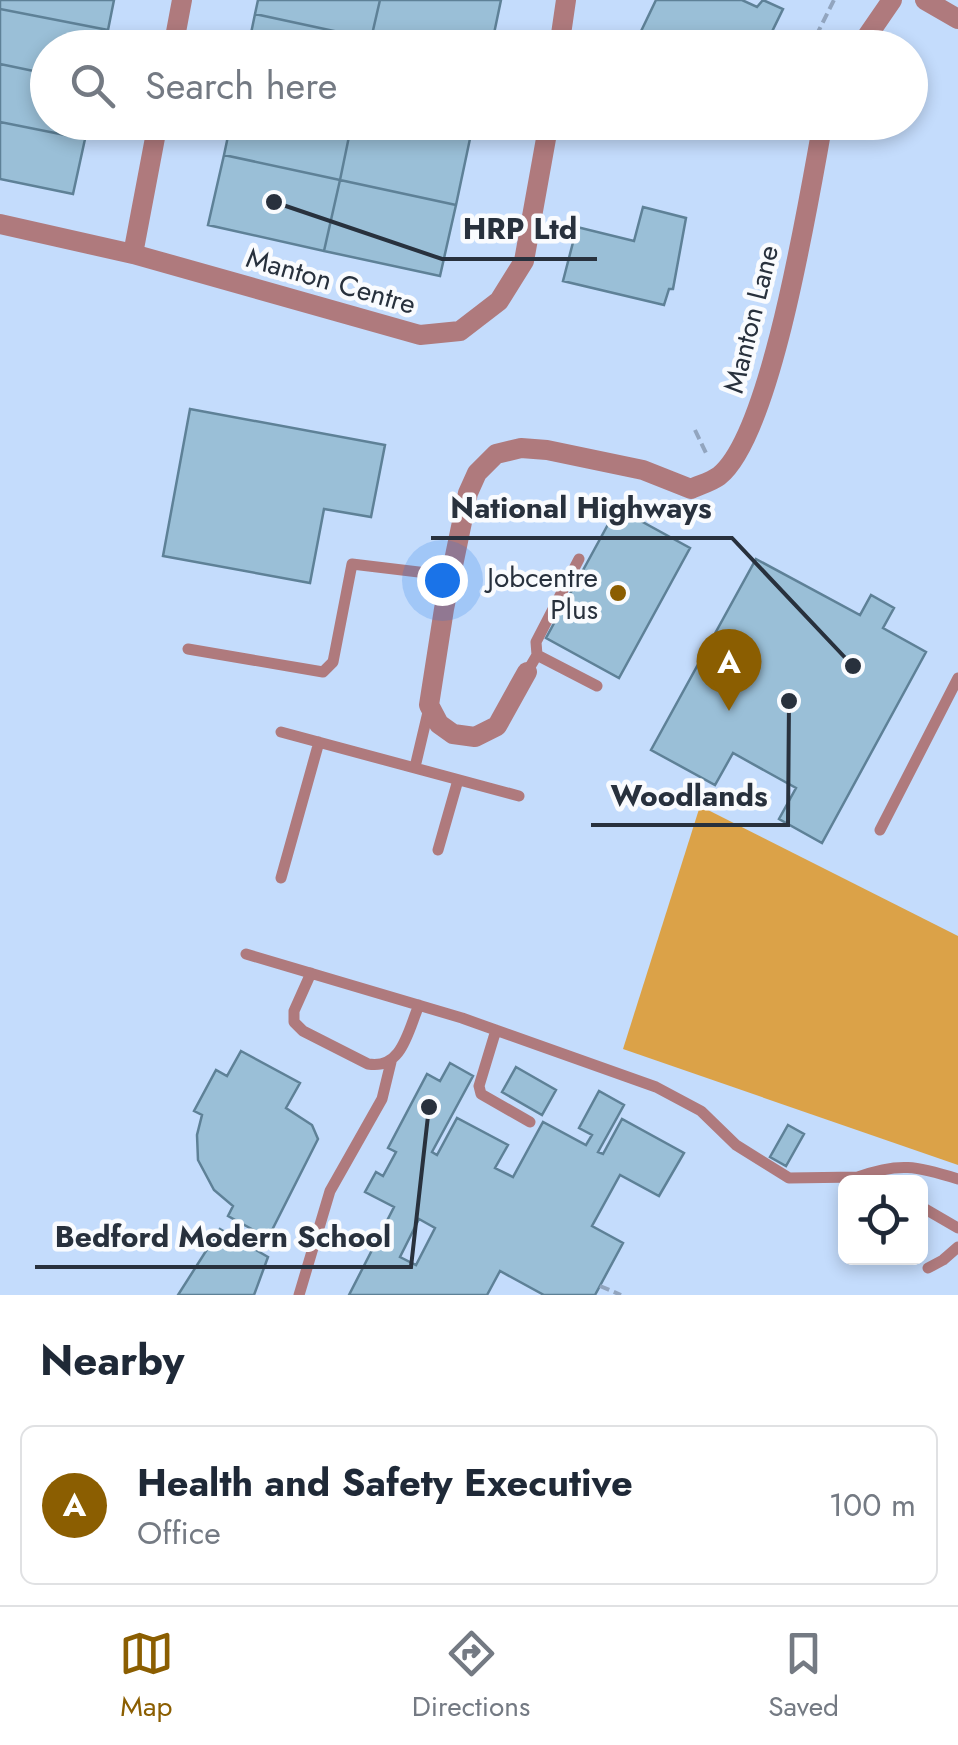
<!DOCTYPE html>
<style>
:root{--surface:#fff;--page:#f2f2f3;--text:#1f2937;--muted:#747a83;--line:#e0e1e3;--accent:#8b5e01}
body{margin:0;font-family:Jost,sans-serif;background:var(--page);color:var(--text)}
.controls{position:absolute;right:30px;bottom:30px;display:grid;overflow:hidden;border-radius:15px;box-shadow:0 5px 15px #0003}
.controls button{width:90px;height:90px;display:grid;place-items:center;padding:0;border:0;border-bottom:2px solid var(--line);background:var(--surface);color:var(--text);font:50px sans-serif}
.you{position:absolute;left:442px;top:580px;width:35px;height:35px;margin:-25px;border:8px solid #fff;border-radius:50%;background:#1a73e8;box-shadow:0 0 0 15px #1a73e833}
.badge{display:grid;place-items:center;width:65px;height:65px;border-radius:50%;background:var(--accent);color:#fff;font-size:32px;font-weight:700}
.pin{position:absolute;translate:-50% -82px;filter:drop-shadow(0 2px 5px #0008)}
.pin::after{content:'';position:absolute;top:52px;width:35px;height:30px;background:inherit;clip-path:polygon(0 0,100% 0,50% 100%)}
.list{margin:0;padding:0;list-style:none}
h2{display:flex;justify-content:space-between;align-items:center;height:130px;margin:0;padding:0 40px;font-size:42px}
h2 small{font-size:32px;font-weight:400;color:var(--muted)}
.list li{display:grid;grid-template-columns:65px 1fr auto;gap:30px;align-items:center;box-sizing:border-box;height:160px;margin:0 20px 20px;padding:0 20px;border:2px solid var(--line);border-radius:15px}
.list b{display:block;font-size:38px;white-space:nowrap}
.list p{margin:0;font-size:32px;white-space:nowrap;color:var(--muted)}
.list em{font-size:32px;font-style:normal;color:var(--muted)}
.icon{flex:none;width:55px;height:55px;fill:none;stroke:currentColor;stroke-width:2;stroke-linecap:round;stroke-linejoin:round}
.map{position:relative;flex:none;width:958px;height:1295px;overflow:hidden}
.search{position:absolute;background:var(--surface);box-shadow:0 5px 15px #0003;left:30px;right:30px;top:30px;height:110px;display:flex;align-items:center;gap:25px;box-sizing:border-box;padding:0 35px;border-radius:55px;color:var(--muted);font-size:38px}
.sheet{height:310px;background:var(--surface)}
nav{display:flex;justify-content:space-around;align-items:center;box-sizing:border-box;height:140px;border-top:2px solid var(--line);background:var(--surface);font-size:28px;color:var(--muted)}
nav a{display:grid;justify-items:center;gap:5px}
nav .on{color:var(--accent)}
.map>svg:first-child{display:block}
.green{fill:#dba248}
.building{fill:#9abfd7;stroke:#5e8197;stroke-width:2.5;fill-rule:evenodd}
.lines{fill:none;stroke-linecap:round;stroke-linejoin:round}
.path{stroke:#92a5bf;stroke-width:4;stroke-dasharray:10 5;stroke-linecap:butt}
.service{stroke:#af7a7d;stroke-width:11}
.minor{stroke:#af7a7d;stroke-width:20}
.poi-dot{fill:#8b5e01;stroke:#f9fbfe;stroke-width:4}
.labels{text-anchor:middle;dominant-baseline:central;stroke-width:9;stroke-linejoin:round;paint-order:stroke}
.street-label{font-size:28px;fill:#28313d;stroke:#f9fbfe}
.poi-label{font-size:28px;fill:#28313d;stroke:#f9fbfe;text-anchor:end}
.leader{fill:none;stroke:#28313d;stroke-width:4}
.callout-dot{fill:#28313d;stroke:#f9fbfe;stroke-width:4}
.callout-label{font-size:30px;text-anchor:middle;font-weight:bold;fill:#28313d;stroke:#f9fbfe;stroke-width:9;stroke-linejoin:round;paint-order:stroke}
</style>
<div class="map">
<svg width="958" height="1295" viewBox="0 0 958 1295">
<rect width="100%" height="100%" fill="#c4dcfc"/>
<!-- green -->
<path class="green" d="M700 806 958 936V1165L623 1049Z"/>
<!-- building -->
<path class="building" d="M0 0H114L108 30 0 9Z
M258 0H380L371 39 255 14Z
M380 0H501L491 48H411L371 39Z
M656 0H742L757 7 763 0 783 9 764 48H633Z
M0 9 108 30 104 48H48V74L0 64Z
M255 14 371 39 369 48H248Z
M371 39 411 48H369Z
M0 64 48 74V122H88L85 139 0 122Z
M0 122 85 139 73 194 0 179Z
M231 122H352L340 180 224 155Z
M352 122H417L471 134 456 205 340 180Z
M417 122H474L471 134Z
M224 155 340 180 324 251 208 225Z
M340 180 456 205 440 276 324 251Z
M643 207 686 218 673 289H669L664 305 563 281 577 227 634 241Z
M190 409 385 445 371 517 324 509 310 583 163 556Z
M617 508 690 548 619 678 546 638Z
M756 559 860 615 871 595 894 608 883 628 926 652 822 843 779 819 796 788 733 753 715 785 651 750Z
M241 1051 300 1083 286 1108 312 1125 318 1139 268 1238 228 1216 233 1206 214 1190 198 1160 197 1135 202 1115 194 1111 216 1070 227 1076Z
M450 1063 473 1076 432 1152 437 1155 457 1118 508 1145 495 1168 513 1177 543 1122 586 1145 592 1135 579 1128 599 1091 624 1105 598 1152 603 1154 622 1119 684 1153 659 1196 620 1175 592 1226 623 1243 595 1295H544L500 1271 487 1295H349L394 1207 365 1192 376 1172 383 1176 396 1152 388 1148 427 1074 440 1081ZM419 1219 435 1228 416 1265 400 1257Z
M516 1067 556 1090 542 1115 502 1092Z
M788 1125 804 1134 786 1166 770 1157Z
M220 1229 268 1257 254 1295H178Z"/>
<g class="lines">
<!-- path -->
<path class="path" d="M816 36 834 0
M695 430 707 455
M600 1286 621 1295"/>
<!-- service -->
<path class="service" d="M188 649 323 672 333 662 352 564 452 576
M537 655 597 686
M527 672 537 655 536 642 579 559
M281 732 519 796
M415 767 429 708
M880 830 958 678
M438 850 458 780
M281 878 319 742
M246 954 462 1018 656 1087 701 1111 736 1145 789 1178 858 1177 878 1182
M311 973 294 1011V1022L303 1031 368 1064C402 1070 408 1031 419 1005
M496 1030 479 1086 481 1094 530 1122
M858 1177C899 1162 917 1166 958 1179
M920 1206 958 1228
M928 1268 943 1260 958 1247
M299 1295 330 1191 382 1099 391 1062"/>
<!-- minor -->
<path class="minor" d="M925 0 958 19
M173 48 182 0
M559 48 566 0
M859 48 892 0
M0 224 133 254 158 122
M133 254 420 335 460 331 499 301 524 261 549 122
M527 672 497 726 475 737 453 734 439 724 429 705 444 609 468 493 477 473 496 454 521 448 547 450 643 470 691 489C699 485 711 482 719 476 772 434 809 196 823 122"/>
</g>
<!-- markers -->
<circle class="poi-dot" cx="618" cy="593" r="10"/>
<g class="labels">
<!-- street labels -->
<g class="street-label">
<text transform="translate(331 281) rotate(16)">Manton Centre</text>
<text transform="translate(751 319) rotate(-76)">Manton Lane</text>
</g>
<!-- poi labels -->
<g class="poi-label">
<text x="598" y="577">Jobcentre<tspan x="598" dy="32">Plus</tspan></text>
</g>
</g>
<!-- callouts -->
<path class="leader" d="M274 202L442 259H597M853 666L732 538H431M789 701L788 825H591M429 1107L411 1267H35"/>
<g class="callout-dot">
<circle cx="274" cy="202" r="10"/>
<circle cx="853" cy="666" r="10"/>
<circle cx="789" cy="701" r="10"/>
<circle cx="429" cy="1107" r="10"/>
</g>
<g class="callout-label">
<text x="520" y="239">HRP Ltd</text>
<text x="581" y="518">National Highways</text>
<text x="689" y="806">Woodlands</text>
<text x="223" y="1247">Bedford Modern School</text>
</g>
</svg>
<div class="controls">
<button><svg class="icon" aria-label="locate" viewBox="0 0 24 24"><circle cx="12" cy="12" r="6"/><path d="M12 2v4M12 18v4M2 12h4M18 12h4"/></svg></button>
</div>
<div class="you"></div>
<div class="pin badge" style="left:729px;top:711px">A</div>
<div class="search"><svg class="icon" aria-label="search" viewBox="0 0 24 24"><circle cx="10" cy="10" r="6"/><path d="M15 15l6 6"/></svg>Search here</div>
</div>
<section class="sheet">
<h2>Nearby<small></small></h2>
<ul class="list">
<li><span class="badge">A</span><div><b>Health and Safety Executive</b><p>Office</p></div><em>100 m</em></li>
</ul>
</section>
<nav>
<a class="on"><svg class="icon" aria-label="map" viewBox="0 0 24 24"><path d="M3 6l6-2 6 2 6-2v14l-6 2-6-2-6 2zM9 4v14M15 6v14"/></svg>Map</a>
<a><svg class="icon" aria-label="directions" viewBox="0 0 24 24"><path d="M12 3l9 9-9 9-9-9zM9 14v-3h6M13 9l2 2-2 2"/></svg>Directions</a>
<a><svg class="icon" aria-label="saved" viewBox="0 0 24 24"><path d="M7 4h10v16l-5-4-5 4z"/></svg>Saved</a>
</nav>
